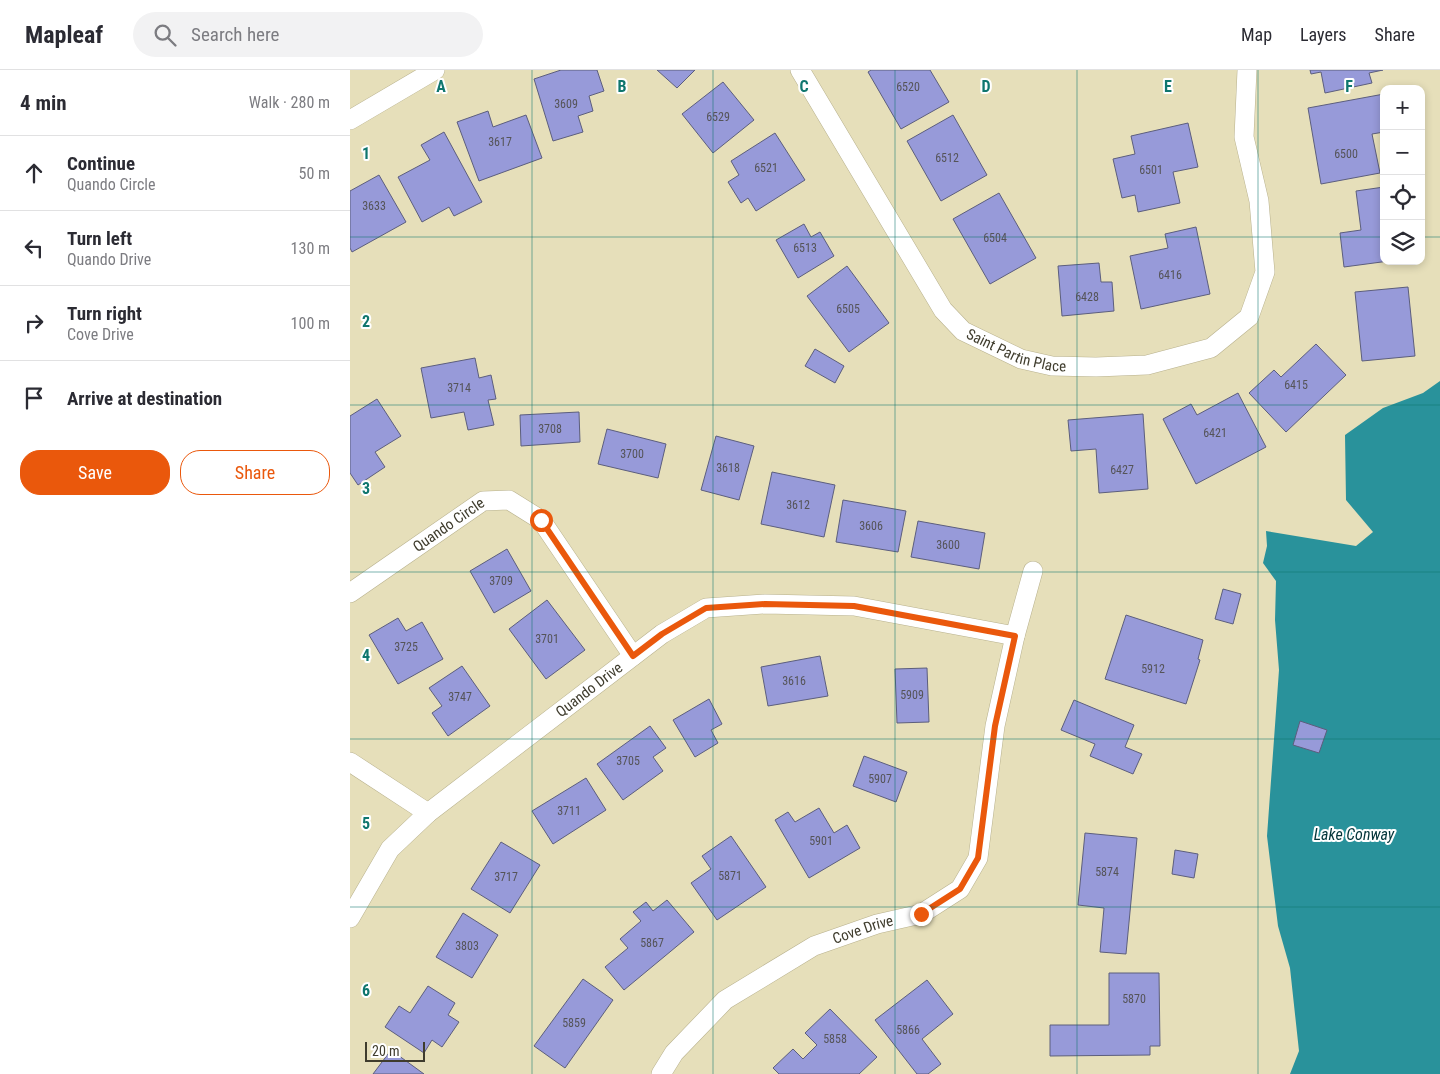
<!DOCTYPE html>
<meta charset="utf-8">
<style>
:root{--surface:#fff;--page:#f2f2f3;--text:#2b2b33;--muted:#7c7c81;--line:#e1e1e2;--accent:#ea580c}
body{margin:0;font-family:"Roboto Condensed",sans-serif;background:var(--page);color:var(--text)}
.controls{position:absolute;right:15px;top:15px;display:grid;overflow:hidden;border-radius:10px;box-shadow:0 2px 8px #0003}
.controls button{width:45px;height:45px;display:grid;place-items:center;padding:0;border:0;border-bottom:1px solid var(--line);background:var(--surface);color:var(--text);font:25px sans-serif}
.scale{position:absolute;left:15px;bottom:12px;width:60px;box-sizing:border-box;padding-left:5px;border:2px solid #3f3c2d;border-top:0;font-size:14px;line-height:18px;white-space:nowrap;color:#3f3c2d;-webkit-text-stroke:4px #fff;paint-order:stroke}
.stop{position:absolute;width:15px;height:15px;margin:-11px;border:4px solid #ea580c;border-radius:50%;background:#fff}
.stop.end{background:#ea580c;border-color:#fff;box-shadow:0 1px 5px #0008}
.list{margin:0;padding:0;list-style:none}
h2{display:flex;justify-content:space-between;align-items:center;height:65px;margin:0;padding:0 20px;font-size:21px}
h2 small{font-size:16px;font-weight:400;color:var(--muted)}
.list li{display:grid;grid-template-columns:32px 1fr auto;gap:15px;align-items:center;box-sizing:border-box;height:75px;padding:0 20px;border-top:1px solid var(--line)}
.list b{display:block;font-size:19px;white-space:nowrap}
.list p{margin:0;font-size:16px;white-space:nowrap;color:var(--muted)}
.list em{font-size:16px;font-style:normal;color:var(--muted)}
.actions{display:flex;gap:10px;padding:15px 20px}
.actions a{flex:1;padding:11px 0;border:1px solid var(--accent);border-radius:20px;text-align:center;font-size:18px;color:var(--accent)}
.actions .main{background:var(--accent);color:#fff}
.icon{flex:none;width:28px;height:28px;fill:none;stroke:currentColor;stroke-width:2;stroke-linecap:round;stroke-linejoin:round}
.map{position:relative;flex:none;width:1090px;height:1004px;overflow:hidden}
header{display:flex;align-items:center;gap:30px;box-sizing:border-box;height:70px;padding:0 25px;background:var(--surface);border-bottom:1px solid var(--line)}
header strong{font-size:24px}
nav{display:flex;gap:28px;margin-inline-start:auto;font-size:18px}
.search{width:350px;height:45px;background:var(--page);display:flex;align-items:center;gap:12px;box-sizing:border-box;padding:0 18px;border-radius:28px;color:var(--muted);font-size:19px}
main{display:flex}
aside{flex:1;background:var(--surface)}
.map>svg:first-child{display:block}
.water{fill:#29929b}
.building{fill:#979ad9;stroke:#5c5e7d}
.lines{fill:none;stroke-linecap:round;stroke-linejoin:round}
.minor-casing{stroke:#b8b18d;stroke-width:20}
.minor{stroke:#fff;stroke-width:19}
.route{stroke:#ea580c;stroke-width:6}
.grid{fill:none;stroke:#0f766e;stroke-width:1;stroke-opacity:0.55}
.labels{text-anchor:middle;dominant-baseline:central;stroke-width:4;stroke-linejoin:round;paint-order:stroke}
.number-label{font-size:12px;fill:#555458}
.street-label{font-size:15px;fill:#3f3c2d;stroke:#fff}
.water-label{font-size:16px;font-style:italic;fill:#04353a;stroke:#fff}
.grid-label{font-size:16px;text-anchor:middle;font-weight:bold;fill:#0f766e;stroke:#fff;stroke-width:4;stroke-linejoin:round;paint-order:stroke}
</style>
<header>
<strong>Mapleaf</strong>
<div class="search"><svg class="icon" aria-label="search" viewBox="0 0 24 24"><circle cx="10" cy="10" r="6"/><path d="M15 15l6 6"/></svg>Search here</div>
<nav><a>Map</a><a>Layers</a><a>Share</a></nav>
</header>
<main>
<aside>
<h2>4 min<small>Walk · 280 m</small></h2>
<ul class="list">
<li><svg class="icon" aria-label="ahead" viewBox="0 0 24 24"><path d="M12 20V5M6 11l6-6 6 6"/></svg><div><b>Continue</b><p>Quando Circle</p></div><em>50 m</em></li>
<li><svg class="icon" aria-label="left" viewBox="0 0 24 24"><path d="M17 20v-9H6M10 6l-5 5 5 5"/></svg><div><b>Turn left</b><p>Quando Drive</p></div><em>130 m</em></li>
<li><svg class="icon" aria-label="right" viewBox="0 0 24 24"><path d="M7 20v-9h11M14 6l5 5-5 5"/></svg><div><b>Turn right</b><p>Cove Drive</p></div><em>100 m</em></li>
<li><svg class="icon" aria-label="arrive" viewBox="0 0 24 24"><path d="M6 21V4h12l-3 4 3 4H6"/></svg><div><b>Arrive at destination</b></div></li>
</ul>
<div class="actions"><a class="main">Save</a><a>Share</a></div>
</aside>
<div class="map">
<svg width="1090" height="1004" viewBox="0 0 1090 1004">
<rect width="100%" height="100%" fill="#e6dfba"/>
<!-- water -->
<path class="water" d="M1090 311V1004H940L949 981 940 898 928 856 917 766 929 600 925 550 926 511 913 493 917 476 916 461 1006 476 1023 462 996 430 995 365 1033 338 1073 323Z"/>
<!-- building -->
<path class="building" d="M211 0H247L254 21 239 26 243 41 228 46 233 62 203 71 184 9Z
M307 0H345L327 18Z
M521 0H580L599 32 551 59 518 2Z
M960 0H1033L1019 3 1022 13 975 23 971 2 961 4Z
M373 12 404 50 363 83 332 44Z
M1034 24V62L1022 64 1030 103 971 114 958 38Z
M138 41 143 57 176 45 192 88 129 111 107 52Z
M603 45 637 105 591 131 557 71Z
M838 53 848 97 823 102 830 133 788 142 785 125 772 128 763 89 785 84 781 66Z
M94 62 132 132 104 146 99 137 72 152 48 107 80 90 71 75Z
M425 63 455 110 406 141 398 128 391 133 378 112 389 105 381 91Z
M29 105 56 152 2 182 0 178V121Z
M1034 117V191H1039L994 197 990 163 1011 160 1006 121Z
M649 123 686 188 640 214 603 149Z
M454 154 461 167 470 162 484 186 448 208 426 170Z
M846 157 860 224 791 239 780 186 818 178 815 164Z
M749 193 751 212H762L764 241 712 246 708 196Z
M497 196 539 253 499 282 457 226Z
M1058 217 1065 286 1012 291 1005 222Z
M966 274 996 305 936 362 899 323 924 300 931 307Z
M465 279 494 296 485 313 455 296Z
M125 288 129 308 141 305 146 329 138 330 144 355 118 360 114 342 81 348 71 298Z
M888 323 916 377 846 414 813 349 841 334 847 345Z
M27 329 51 366 25 382 35 397 8 415 0 403V346Z
M229 342 230 372 171 376 170 345Z
M793 344 798 419 749 423 746 379 721 381 718 350Z
M257 359 316 374 308 408 248 394Z
M366 366 404 376 389 430 351 420Z
M422 402 485 415 474 467 411 454Z
M493 430 556 441 548 482 486 472Z
M568 451 635 463 629 499 561 487Z
M157 479 181 521 144 543 120 501Z
M873 519 891 524 883 554 865 549Z
M197 530 235 580 196 609 159 559Z
M776 545 853 570 848 589 850 590 836 634 755 609Z
M48 548 56 561 72 552 93 589 48 614 19 565Z
M470 586 478 626 418 636 411 597Z
M112 596 140 636 98 666 82 643 92 636 79 618Z
M577 598 579 652 547 653 545 599Z
M359 629 372 654 361 660 368 673 345 687 323 650Z
M724 630 784 655 775 677 792 684 783 704 740 686 745 674 711 660Z
M950 651 977 660 969 683 943 675Z
M300 656 316 678 303 687 313 701 273 730 247 694Z
M514 686 557 702 546 732 503 716Z
M236 708 256 740 203 774 182 741Z
M469 738 484 763 497 755 510 778 459 808 425 750 438 742 445 752Z
M735 763 787 768 776 884 750 882 754 838 728 835Z
M381 766 416 817 367 850 341 813 361 799 352 786Z
M151 772 190 795 160 843 121 819Z
M825 780 848 784 844 808 822 804Z
M317 830 344 862 274 920 255 897 278 878 270 869 291 851 283 842 296 832 303 841Z
M113 843 148 865 122 908 86 887Z
M759 903H809L810 976H800V985L700 986V955H759Z
M233 909 263 930 215 998 184 976Z
M577 910 603 944 572 969 591 994 578 1004H567L525 950Z
M78 916 105 933 98 945 109 952 92 977 82 970 74 983 35 957 49 936 60 943Z
M480 939 527 987 509 1004H429L423 998 443 979 453 989 467 975 455 963Z
M41 980 74 1004H23Z"/>
<g class="lines">
<!-- minor casing -->
<g class="minor-casing">
<g id="minor">
<path id="s1" d="M450 0 593 240 613 261 671 289 702 296 746 297 797 295 861 278 899 247 915 202 909 131 894 67 897 0"/>
<path d="M0 50 85 0"/>
<path id="s2" d="M0 523 133 431 159 430 191 450 283 586"/>
<path d="M0 692 78 743"/>
<path id="s3" d="M0 848 40 779 78 743 312 564 356 538 415 534 504 536 665 566"/>
<path id="s4" d="M311 1004 324 983 375 930 464 876 527 854 571 844 610 819 628 788 645 656 665 566 683 501"/>
</g>
</g>
<!-- minor -->
<use href="#minor" class="minor"/>
</g>
<g class="lines">
<!-- route -->
<path class="route" d="M191 450 283 586 312 564 356 538 415 534 504 536 665 566 645 656 628 788 610 819 571 844"/>
</g>
<!-- grid -->
<path class="grid" d="M182 0V1004M363 0V1004M545 0V1004M727 0V1004M908 0V1004M0 167H1034M1071 167H1090M0 335H1090M0 502H1090M0 669H1090M0 837H1090"/>
<g class="labels">
<!-- number labels -->
<g class="number-label">
<text x="558" y="17">6520</text>
<text x="216" y="34">3609</text>
<text x="368" y="47">6529</text>
<text x="150" y="72">3617</text>
<text x="996" y="84">6500</text>
<text x="597" y="88">6512</text>
<text x="416" y="98">6521</text>
<text x="801" y="100">6501</text>
<text x="24" y="136">3633</text>
<text x="645" y="168">6504</text>
<text x="455" y="178">6513</text>
<text x="820" y="205">6416</text>
<text x="737" y="227">6428</text>
<text x="498" y="239">6505</text>
<text x="946" y="315">6415</text>
<text x="109" y="318">3714</text>
<text x="200" y="359">3708</text>
<text x="865" y="363">6421</text>
<text x="282" y="384">3700</text>
<text x="378" y="398">3618</text>
<text x="772" y="400">6427</text>
<text x="448" y="435">3612</text>
<text x="521" y="456">3606</text>
<text x="598" y="475">3600</text>
<text x="151" y="511">3709</text>
<text x="197" y="569">3701</text>
<text x="56" y="577">3725</text>
<text x="803" y="599">5912</text>
<text x="444" y="611">3616</text>
<text x="562" y="625">5909</text>
<text x="110" y="627">3747</text>
<text x="278" y="691">3705</text>
<text x="530" y="709">5907</text>
<text x="219" y="741">3711</text>
<text x="471" y="771">5901</text>
<text x="757" y="802">5874</text>
<text x="380" y="806">5871</text>
<text x="156" y="807">3717</text>
<text x="302" y="873">5867</text>
<text x="117" y="876">3803</text>
<text x="784" y="929">5870</text>
<text x="224" y="953">5859</text>
<text x="558" y="960">5866</text>
<text x="485" y="969">5858</text>
</g>
<!-- street labels -->
<g class="street-label">
<text stroke="none"><textPath href="#s1" startOffset="366">Saint Partin Place</textPath></text>
<text stroke="none"><textPath href="#s2" startOffset="120">Quando Circle</textPath></text>
<text stroke="none"><textPath href="#s3" startOffset="335">Quando Drive</textPath></text>
<text stroke="none"><textPath href="#s4" startOffset="254">Cove Drive</textPath></text>
</g>
<!-- water labels -->
<g class="water-label">
<text x="1004" y="764">Lake Conway</text>
</g>
</g>
<g class="grid-label">
<text x="91" y="22">A</text>
<text x="272" y="22">B</text>
<text x="454" y="22">C</text>
<text x="636" y="22">D</text>
<text x="818" y="22">E</text>
<text x="999" y="22">F</text>
<text x="16" y="89">1</text>
<text x="16" y="257">2</text>
<text x="16" y="424">3</text>
<text x="16" y="591">4</text>
<text x="16" y="759">5</text>
<text x="16" y="926">6</text>
</g>
</svg>
<div class="controls">
<button>+</button>
<button>−</button>
<button><svg class="icon" aria-label="locate" viewBox="0 0 24 24"><circle cx="12" cy="12" r="6"/><path d="M12 2v4M12 18v4M2 12h4M18 12h4"/></svg></button>
<button><svg class="icon" aria-label="layers" viewBox="0 0 24 24"><path d="M12 4l9 5-9 5-9-5zM3 14l9 5 9-5"/></svg></button>
</div>
<div class="scale">20 m</div>
<div class="stop" style="left:191px;top:450px"></div>
<div class="stop end" style="left:571px;top:844px"></div>
</div>
</main>
